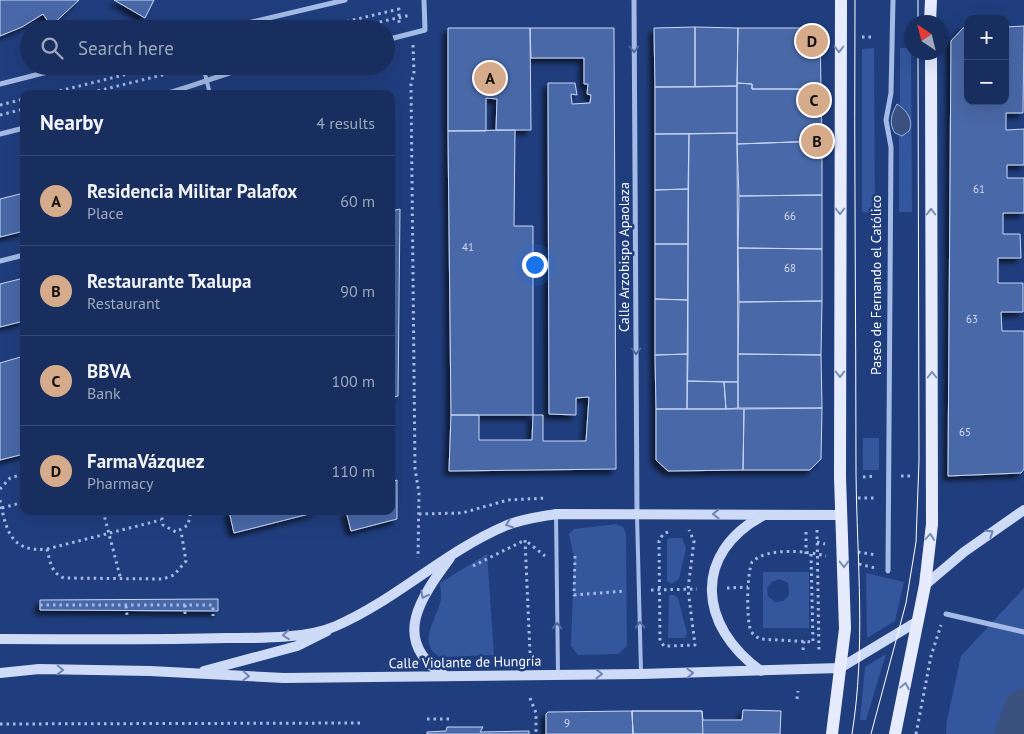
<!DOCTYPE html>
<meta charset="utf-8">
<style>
:root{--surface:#182e5e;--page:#213664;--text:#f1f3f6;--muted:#9fa8bc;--line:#364a73;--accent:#d6ab8b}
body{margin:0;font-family:"PT Sans",sans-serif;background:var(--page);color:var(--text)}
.controls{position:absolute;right:15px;top:15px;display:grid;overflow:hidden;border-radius:10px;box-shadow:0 5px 20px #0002}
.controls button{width:45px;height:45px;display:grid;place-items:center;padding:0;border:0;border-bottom:1px solid var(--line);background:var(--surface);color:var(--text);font:25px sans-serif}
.compass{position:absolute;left:904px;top:15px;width:45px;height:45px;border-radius:50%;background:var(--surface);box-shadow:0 5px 20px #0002;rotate:325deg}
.you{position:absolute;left:534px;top:264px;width:18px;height:18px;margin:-12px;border:4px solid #fff;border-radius:50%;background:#1a73e8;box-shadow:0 0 0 8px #1a73e833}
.badge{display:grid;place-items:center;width:32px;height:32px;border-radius:50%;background:var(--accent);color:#111;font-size:16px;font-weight:700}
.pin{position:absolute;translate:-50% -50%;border:2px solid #fff;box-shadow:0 1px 5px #0006}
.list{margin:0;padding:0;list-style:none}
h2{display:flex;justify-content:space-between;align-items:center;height:65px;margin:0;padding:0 20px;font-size:21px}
h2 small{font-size:16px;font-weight:400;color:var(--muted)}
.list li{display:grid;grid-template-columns:32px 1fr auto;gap:15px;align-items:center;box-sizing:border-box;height:90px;padding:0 20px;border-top:1px solid var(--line)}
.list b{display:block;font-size:19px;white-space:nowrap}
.list p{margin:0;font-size:16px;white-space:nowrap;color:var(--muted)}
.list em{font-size:16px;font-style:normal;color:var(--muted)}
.icon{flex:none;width:28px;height:28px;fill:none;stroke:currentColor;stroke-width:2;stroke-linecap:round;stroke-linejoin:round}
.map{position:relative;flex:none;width:1024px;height:734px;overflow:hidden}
.search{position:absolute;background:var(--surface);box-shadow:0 5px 20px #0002;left:20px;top:20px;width:375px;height:55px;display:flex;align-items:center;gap:12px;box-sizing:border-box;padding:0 18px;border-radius:28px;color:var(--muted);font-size:19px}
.panel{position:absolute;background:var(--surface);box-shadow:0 5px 20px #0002;left:20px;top:90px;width:375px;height:425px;border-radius:10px}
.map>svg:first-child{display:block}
.green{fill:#33569c;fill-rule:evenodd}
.water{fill:#3b5180;stroke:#98b4e8}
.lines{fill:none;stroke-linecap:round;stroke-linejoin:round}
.river{stroke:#3b5180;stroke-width:40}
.building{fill:#4968a7;stroke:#c8d7f5;filter:url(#shadow)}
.path{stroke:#a4bbe7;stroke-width:3;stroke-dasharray:2.5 4;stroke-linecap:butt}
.lane{stroke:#a4bbe7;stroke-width:4}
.street{stroke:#a4bbe7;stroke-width:5}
.secondary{stroke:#cedbf6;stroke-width:10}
.primary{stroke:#e6ecfd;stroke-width:12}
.tram{stroke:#fff;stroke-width:1}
.oneway{stroke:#4e6aa3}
.oneway2{stroke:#798cb7}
.oneway3{stroke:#6e85b4}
.labels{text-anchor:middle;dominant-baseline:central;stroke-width:5;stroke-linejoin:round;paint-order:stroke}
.number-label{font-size:11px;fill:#d2d9e9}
.street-label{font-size:14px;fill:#fff;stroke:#203e7e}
</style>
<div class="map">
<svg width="1024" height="734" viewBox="0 0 1024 734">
<defs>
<filter id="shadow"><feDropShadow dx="-4.5" dy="4.5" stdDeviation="2.5" flood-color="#0009"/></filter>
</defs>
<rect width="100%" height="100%" fill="#203e7e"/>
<!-- green -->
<path class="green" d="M874 48 875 213 862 212V49Z
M900 48H911L912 212H899V136L907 134 911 126 908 115 900 105Z
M863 438H879V470H863Z
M616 524 623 527 626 534 627 646 618 654 578 655 571 646 574 558 569 534 574 529Z
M670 538H682L686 548 679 579 672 584 667 581V540Z
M487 554 494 655 440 657C415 643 438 618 441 599 442 594 440 588 440 583Z
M763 572H809V628H763ZM779 579 788 583 789 595 783 601 775 602 768 596 767 588 772 582Z
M866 573 904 582 895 621 867 638Z
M1024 588V734H946L947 720 961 656Z
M669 595H674L678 598 687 633 685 638H668Z
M886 654 866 720H860L865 667Z"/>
<!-- water -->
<path class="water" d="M897 104C907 110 914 121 909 131L902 136 895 133C888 123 892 113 897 104Z"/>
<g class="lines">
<!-- river -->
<path class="river" d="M1015 734 1024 709"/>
</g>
<!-- building -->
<path class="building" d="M0 0H79L51 26 43 14 22 27 0 36Z
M114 0H154L145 18Z
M1024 26 1023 113H1006V130L1024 129V165H1007V178H1024V213H1003V234H1020L1021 258H998V283H1023V312H1001L1002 331H1024V469L1021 473 948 476 951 41 963 28 968 27V101H1005V27Z
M695 27 738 28 737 86 695 87Z
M695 27V87H655L654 28Z
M448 28H530L531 130H496L497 99 486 98V131H448Z
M530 28H614L616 469 449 471 451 415H479V440H532L533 415H543V441H586L589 397 576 398V415L549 414 548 83H575L577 95 571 94 572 104 590 103 591 95 587 94 588 84H584V58H531Z
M738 28H820L821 89H752V84L737 83Z
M737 83 752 84V89H821L822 141 737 144Z
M737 86V133L655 134V87Z
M515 130 514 226H533V415H451L448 131Z
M737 133 738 382 687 381 689 134Z
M655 134H689L688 189 655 190Z
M822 141V195L739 196 737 144Z
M688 189V244H655V190Z
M24 193V231L0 237V199Z
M822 195V249L738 248 739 196Z
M400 209 398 396 391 398V211Z
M655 244H688V300L655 299Z
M738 248 822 249V301L739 302Z
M24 278V321L0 327V284Z
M655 299 688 300V354L655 355Z
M822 301 821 355 738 354 739 302Z
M688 354 687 409H656L655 355Z
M738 354 821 355 822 408H738Z
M24 356V454L0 460V363Z
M687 381 724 382 726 409H687Z
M724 382H738V408L726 409Z
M822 408 821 459 810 470H743L744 409Z
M656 409H744L743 470 668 471 656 460Z
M397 480V519L351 531 346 511H391V482Z
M229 511H321L234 533Z
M218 599V611L40 610V600Z
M743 710 781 711 780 734H633L632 711H702L703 720H742Z
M632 711H702L703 734H633Z
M632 711 633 734H546V714L548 712Z
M447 727H483L480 732 529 731V734H427V732L446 731Z"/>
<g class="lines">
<!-- path -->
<path class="path" d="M315 29 399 9V23
M348 29 411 15
M862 37H874
M413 45 414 72 411 84 415 469 419 493 418 558
M165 66 167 75
M47 94 160 66
M85 94 191 68
M0 105 24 99
M0 115 24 109
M901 476H913
M863 477 875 476
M0 489 10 478 24 474
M858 498H876
M0 500C6 529 10 553 47 549L161 520
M2 508 24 502
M103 511 121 580
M161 511 163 525 176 532 188 525 191 511
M419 514 462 513 508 500 547 498
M817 530 819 653
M668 532 663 534 659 541 660 641 664 646H667L695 645 688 589 694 541 689 530
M817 542 825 544
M47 549C50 561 51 573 64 578L163 579 174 575 186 561 181 531
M858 552 876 555
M806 554V529
M811 554 813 642 760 639C757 637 753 635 751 631 746 620 747 573 752 562 767 547 807 551 826 556
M575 556 574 595 625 591
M859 564 875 568
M473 566 525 540
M727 588 748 587
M651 590 697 589
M40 605H213V616
M185 605V616
M126 606 127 615
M803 650 804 641
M530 653 525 540 545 556
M530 698 536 713V734
M797 699 798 691
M427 719H452
M0 724 360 723
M916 734 931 656 941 625"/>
<!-- lane -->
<path class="lane" d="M203 66 210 94
M556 514 558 674
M637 515 641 672"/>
<!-- street -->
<path class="street" d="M634 0 637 514
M222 29 345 0
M386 40 425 30 424 0
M0 84 71 66
M164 94C195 86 224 73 255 66
M0 134 24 128
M0 261 24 255
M888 571 891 147 886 120 891 93 893 0
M946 614 1024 632"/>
<!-- secondary -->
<path class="secondary" d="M925 585 964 552 1024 510
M0 639C76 639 151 640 227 638 259 638 306 639 336 626 396 600 444 552 505 526 521 519 539 517 556 514L841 515
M204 671 297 646 327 631
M761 671C698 626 692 553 764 515
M0 673 39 669 150 671 284 678 641 674 840 668 918 621
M444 675C389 640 422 596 450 558"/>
<!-- primary -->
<path class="primary" d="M930 22 931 0
M832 734 845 629 840 477 841 0
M895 734 925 585 932 524 931 52"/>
<!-- tram -->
<path class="tram" d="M918 0V22
M852 734C866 647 857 561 856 473 856 316 854 158 855 0
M871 734 906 603 916 542 919 461 918 52"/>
</g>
<!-- one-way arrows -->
<defs><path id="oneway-chevron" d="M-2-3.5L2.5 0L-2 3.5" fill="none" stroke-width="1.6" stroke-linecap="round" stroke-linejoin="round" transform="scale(1.25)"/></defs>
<g class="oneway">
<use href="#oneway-chevron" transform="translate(634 49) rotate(90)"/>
<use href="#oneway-chevron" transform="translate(636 351) rotate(90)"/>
<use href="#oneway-chevron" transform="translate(640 625) rotate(-91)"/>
<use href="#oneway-chevron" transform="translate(557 626) rotate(-90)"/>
</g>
<g class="oneway2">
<use href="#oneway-chevron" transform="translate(839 49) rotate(90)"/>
<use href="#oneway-chevron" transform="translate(840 211) rotate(90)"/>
<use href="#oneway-chevron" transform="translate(931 212) rotate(-90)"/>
<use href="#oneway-chevron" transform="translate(840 374) rotate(90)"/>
<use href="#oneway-chevron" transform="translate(932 375) rotate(-90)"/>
<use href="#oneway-chevron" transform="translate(930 537) rotate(-85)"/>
<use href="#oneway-chevron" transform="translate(844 564) rotate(89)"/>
<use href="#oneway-chevron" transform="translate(905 686) rotate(-79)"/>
</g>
<g class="oneway3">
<use href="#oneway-chevron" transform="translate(716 514) rotate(180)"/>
<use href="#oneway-chevron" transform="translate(509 524) rotate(159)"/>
<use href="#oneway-chevron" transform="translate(990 533) rotate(-34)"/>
<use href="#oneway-chevron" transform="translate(424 595) rotate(118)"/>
<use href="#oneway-chevron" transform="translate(286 635) rotate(175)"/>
<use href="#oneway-chevron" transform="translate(60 670) rotate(1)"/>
<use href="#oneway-chevron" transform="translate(690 673) rotate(-2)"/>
<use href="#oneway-chevron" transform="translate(599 674)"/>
<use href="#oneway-chevron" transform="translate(246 676) rotate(3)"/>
</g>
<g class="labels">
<!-- number labels -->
<g class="number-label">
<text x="979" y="189">61</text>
<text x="790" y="216">66</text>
<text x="468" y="247">41</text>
<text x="790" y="268">68</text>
<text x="972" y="319">63</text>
<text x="965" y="432">65</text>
<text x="567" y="723">9</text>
</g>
<!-- street labels -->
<g class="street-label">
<text transform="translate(624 257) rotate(-90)">Calle Arzobispo Apaolaza</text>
<text transform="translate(876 285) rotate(-90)">Paseo de Fernando el Católico</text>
<text transform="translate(465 662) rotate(-1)">Calle Violante de Hungría</text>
</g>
</g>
</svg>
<div class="controls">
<button>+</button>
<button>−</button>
</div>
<svg class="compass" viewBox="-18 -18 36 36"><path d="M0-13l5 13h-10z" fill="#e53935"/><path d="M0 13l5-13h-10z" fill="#9fa8bc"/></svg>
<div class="you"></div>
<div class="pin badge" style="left:490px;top:78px">A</div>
<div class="pin badge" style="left:817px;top:141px">B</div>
<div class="pin badge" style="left:814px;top:100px">C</div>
<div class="pin badge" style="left:812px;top:41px">D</div>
<div class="search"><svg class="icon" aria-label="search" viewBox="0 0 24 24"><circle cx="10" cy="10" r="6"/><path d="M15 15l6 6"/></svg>Search here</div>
<section class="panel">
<h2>Nearby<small>4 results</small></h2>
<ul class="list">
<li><span class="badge">A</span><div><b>Residencia Militar Palafox</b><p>Place</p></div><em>60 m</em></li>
<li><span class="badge">B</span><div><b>Restaurante Txalupa</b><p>Restaurant</p></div><em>90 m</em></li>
<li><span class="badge">C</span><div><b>BBVA</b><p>Bank</p></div><em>100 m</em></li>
<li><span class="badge">D</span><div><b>FarmaVázquez</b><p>Pharmacy</p></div><em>110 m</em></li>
</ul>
</section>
</div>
